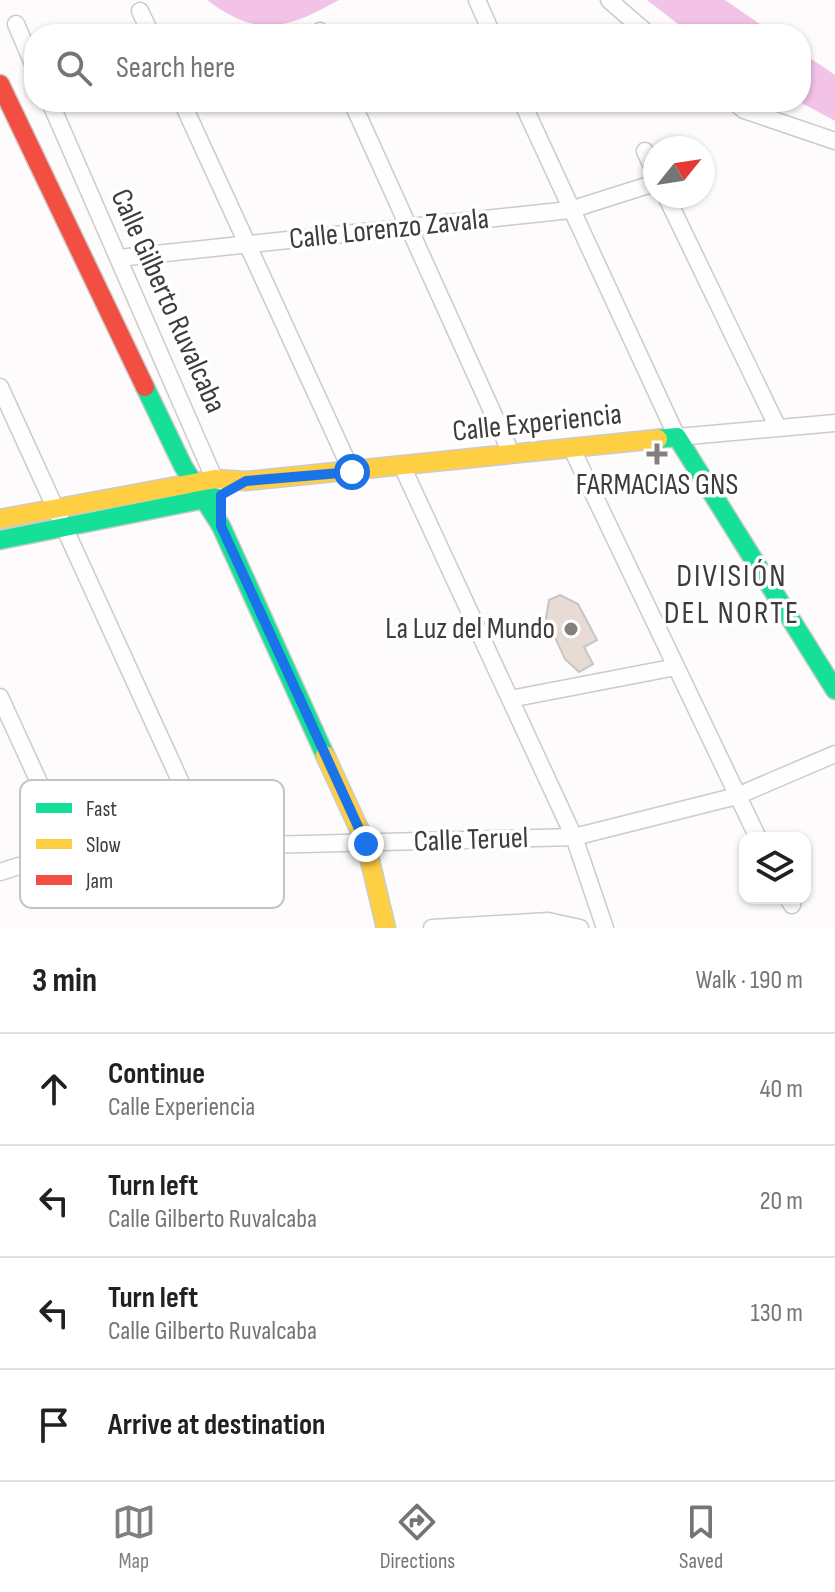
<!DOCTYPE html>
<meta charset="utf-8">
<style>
:root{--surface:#fff;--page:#f2f2f2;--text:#202124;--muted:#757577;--line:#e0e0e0;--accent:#827f7e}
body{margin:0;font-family:"Sofia Sans Condensed",sans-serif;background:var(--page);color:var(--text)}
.controls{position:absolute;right:24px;bottom:24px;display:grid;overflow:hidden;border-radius:16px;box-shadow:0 2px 6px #0004}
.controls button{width:72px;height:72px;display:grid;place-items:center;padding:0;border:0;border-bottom:2px solid var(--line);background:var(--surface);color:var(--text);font:40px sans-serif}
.compass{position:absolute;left:643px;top:136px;width:72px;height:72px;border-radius:50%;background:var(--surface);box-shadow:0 2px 6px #0004;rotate:60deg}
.stop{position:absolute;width:24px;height:24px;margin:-18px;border:6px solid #1a73e8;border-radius:50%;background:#fff}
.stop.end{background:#1a73e8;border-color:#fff;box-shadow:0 2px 8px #0008}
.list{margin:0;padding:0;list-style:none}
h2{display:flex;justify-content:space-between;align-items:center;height:104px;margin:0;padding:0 32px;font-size:34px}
h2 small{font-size:26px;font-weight:400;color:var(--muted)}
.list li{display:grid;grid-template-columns:52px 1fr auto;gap:24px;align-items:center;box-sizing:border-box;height:112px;padding:0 32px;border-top:2px solid var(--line)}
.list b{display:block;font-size:30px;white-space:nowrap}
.list p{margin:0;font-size:26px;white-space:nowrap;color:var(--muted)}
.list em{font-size:26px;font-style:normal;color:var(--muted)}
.icon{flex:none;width:44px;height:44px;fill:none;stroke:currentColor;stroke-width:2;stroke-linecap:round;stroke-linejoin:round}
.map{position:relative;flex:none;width:835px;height:928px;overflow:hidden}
.search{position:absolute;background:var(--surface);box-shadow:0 2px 6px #0004;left:24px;right:24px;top:24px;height:88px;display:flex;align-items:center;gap:20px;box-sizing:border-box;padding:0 28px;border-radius:32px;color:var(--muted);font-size:30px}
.sheet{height:552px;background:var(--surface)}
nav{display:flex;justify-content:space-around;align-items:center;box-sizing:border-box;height:112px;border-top:2px solid var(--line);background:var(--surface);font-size:22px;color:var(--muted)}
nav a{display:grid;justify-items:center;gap:4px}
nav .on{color:var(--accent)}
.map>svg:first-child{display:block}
.water{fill:#f2c2e7}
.building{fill:#e8dbd4;stroke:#c7c5c5;stroke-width:2}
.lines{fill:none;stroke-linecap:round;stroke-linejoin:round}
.street-casing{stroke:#cdcbca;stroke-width:19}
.fast-casing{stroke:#cdcbca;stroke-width:21}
.slow-casing{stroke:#cdcbca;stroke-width:21}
.jam-casing{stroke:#cdcbca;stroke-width:21}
.street{stroke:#fffefe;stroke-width:16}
.fast{stroke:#16e098;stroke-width:18}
.slow{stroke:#ffcf43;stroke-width:18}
.jam{stroke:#f24e42;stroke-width:18}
.route{stroke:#1a73e8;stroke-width:10}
.poi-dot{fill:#827f7e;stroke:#fff;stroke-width:3}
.labels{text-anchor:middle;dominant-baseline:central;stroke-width:7;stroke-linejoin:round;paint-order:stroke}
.street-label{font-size:30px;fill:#3f3c3b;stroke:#fff}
.poi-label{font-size:30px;fill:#3f3c3b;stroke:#fff}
.neighbourhood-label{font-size:32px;letter-spacing:2px;fill:#3f3c3b;stroke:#fff}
.key{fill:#fff;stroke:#c5c4c4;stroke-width:2}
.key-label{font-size:22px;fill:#3f3c3b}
</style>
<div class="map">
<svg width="835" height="928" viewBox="0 0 835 928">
<rect width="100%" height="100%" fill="#fdfbfb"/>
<!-- water -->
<path class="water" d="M207 0H339C286 29 259 39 207 0Z
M647 0H725L774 34H691Z
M801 52 835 75V121L800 102Z"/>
<!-- building -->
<path class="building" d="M560 595 578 604 597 640 584 647 593 664 579 672 565 659 546 618 549 600Z"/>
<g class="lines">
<!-- street casing -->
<g class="street-casing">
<path id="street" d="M477 0 492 34
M609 0 648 34
M140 11 151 34
M16 24 34 66
M320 31 321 34
M50 102 217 485
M182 102 352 472
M352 102 511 453
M522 102 677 437 835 423
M734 102 744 110 835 141
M645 151 655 173
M666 196 778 428
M119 258 570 210 655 183
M0 387 209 844
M571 447 758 838
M402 466 574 837 605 928
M0 697 70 850
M510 699 676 667
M0 872 70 850 574 837 737 796 835 754
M788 898 792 905
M432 928 548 921 580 928"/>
</g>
<!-- fast casing -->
<g class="fast-casing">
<path id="fast" d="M145 387 183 466 221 526 325 755
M658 439 677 437 835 690
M0 540 215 497"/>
</g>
<!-- slow casing -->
<g class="slow-casing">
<path id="slow" d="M0 519 215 479 246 481 658 439
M325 755 366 844 386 928"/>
</g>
<!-- jam casing -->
<g class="jam-casing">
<path id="jam" d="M0 84 145 387"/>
</g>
<!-- street -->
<use href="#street" class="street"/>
<!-- fast -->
<use href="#fast" class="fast"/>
<!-- slow -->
<use href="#slow" class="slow"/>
<!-- jam -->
<use href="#jam" class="jam"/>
</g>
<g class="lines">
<!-- route -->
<path class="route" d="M352 472 246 481 221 495V526L366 844"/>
</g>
<!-- markers -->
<g class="poi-dot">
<path d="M653 442h8v8h8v8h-8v8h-8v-8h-8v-8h8z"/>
<circle cx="571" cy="629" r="8"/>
</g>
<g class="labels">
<!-- street labels -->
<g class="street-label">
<text transform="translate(389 229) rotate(-6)">Calle Lorenzo Zavala</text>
<text transform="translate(168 301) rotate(66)">Calle Gilberto Ruvalcaba</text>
<text transform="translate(537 423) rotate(-6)">Calle Experiencia</text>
<text transform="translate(471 840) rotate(-2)">Calle Teruel</text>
</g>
<!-- poi labels -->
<g class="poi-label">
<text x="657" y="485">FARMACIAS GNS</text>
<text x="555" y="629" text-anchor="end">La Luz del Mundo</text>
</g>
<!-- neighbourhood labels -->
<g class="neighbourhood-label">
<text x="732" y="576">DIVISIÓN<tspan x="732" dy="37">DEL NORTE</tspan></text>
</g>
</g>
<!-- legend -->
<rect x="20" y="780" width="264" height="128" rx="12" class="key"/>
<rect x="36" y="803" width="36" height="10" fill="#16e098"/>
<rect x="36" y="839" width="36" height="10" fill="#ffcf43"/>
<rect x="36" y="875" width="36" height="10" fill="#f24e42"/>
<g class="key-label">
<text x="86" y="816">Fast</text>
<text x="86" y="852">Slow</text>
<text x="86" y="888">Jam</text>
</g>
</svg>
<div class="controls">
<button><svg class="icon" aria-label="layers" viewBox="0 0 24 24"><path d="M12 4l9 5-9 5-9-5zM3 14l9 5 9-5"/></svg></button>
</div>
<svg class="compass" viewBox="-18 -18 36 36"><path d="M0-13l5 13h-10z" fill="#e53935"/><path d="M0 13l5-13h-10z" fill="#757577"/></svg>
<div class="stop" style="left:352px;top:472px"></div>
<div class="stop end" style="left:366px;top:844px"></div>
<div class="search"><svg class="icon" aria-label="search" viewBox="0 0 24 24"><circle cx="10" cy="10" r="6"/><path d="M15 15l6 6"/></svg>Search here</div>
</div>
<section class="sheet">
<h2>3 min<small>Walk · 190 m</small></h2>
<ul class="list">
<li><svg class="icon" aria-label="ahead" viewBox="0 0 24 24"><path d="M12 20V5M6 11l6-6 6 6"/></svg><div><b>Continue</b><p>Calle Experiencia</p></div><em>40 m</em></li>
<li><svg class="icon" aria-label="left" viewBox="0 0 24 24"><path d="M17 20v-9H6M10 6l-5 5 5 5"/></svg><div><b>Turn left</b><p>Calle Gilberto Ruvalcaba</p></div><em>20 m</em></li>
<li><svg class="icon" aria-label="left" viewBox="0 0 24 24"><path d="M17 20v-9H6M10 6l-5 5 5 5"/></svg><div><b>Turn left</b><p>Calle Gilberto Ruvalcaba</p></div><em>130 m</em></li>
<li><svg class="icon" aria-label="arrive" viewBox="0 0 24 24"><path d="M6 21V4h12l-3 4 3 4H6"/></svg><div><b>Arrive at destination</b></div></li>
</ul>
</section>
<nav>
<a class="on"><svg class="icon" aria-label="map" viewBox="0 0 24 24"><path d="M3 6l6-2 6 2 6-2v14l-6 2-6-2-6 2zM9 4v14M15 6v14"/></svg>Map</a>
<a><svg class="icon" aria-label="directions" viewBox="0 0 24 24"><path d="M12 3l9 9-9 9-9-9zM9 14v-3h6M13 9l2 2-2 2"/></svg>Directions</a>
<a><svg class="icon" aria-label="saved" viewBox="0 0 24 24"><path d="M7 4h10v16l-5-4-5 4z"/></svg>Saved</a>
</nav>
